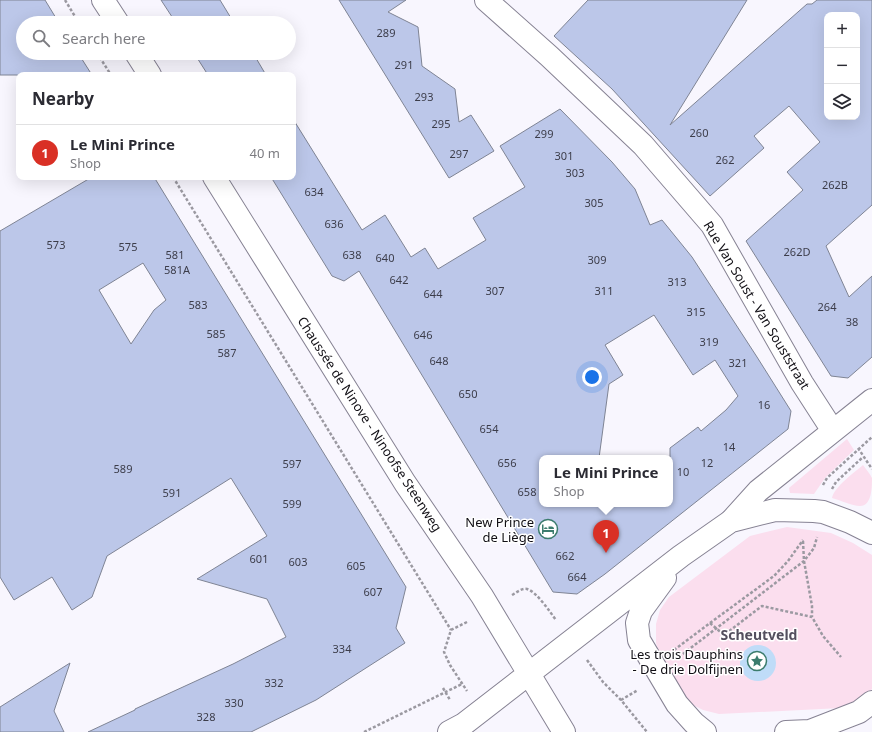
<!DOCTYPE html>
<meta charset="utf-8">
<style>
:root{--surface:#fff;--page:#f2f2f3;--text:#2b2b33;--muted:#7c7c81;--line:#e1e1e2;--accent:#d93025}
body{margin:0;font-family:"Noto Sans",sans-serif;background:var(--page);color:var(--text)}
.controls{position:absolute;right:12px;top:12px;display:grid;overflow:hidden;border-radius:8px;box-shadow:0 4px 16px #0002}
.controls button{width:36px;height:36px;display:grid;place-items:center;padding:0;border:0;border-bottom:1px solid var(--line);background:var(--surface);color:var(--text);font:20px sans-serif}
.you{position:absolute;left:592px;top:377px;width:14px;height:14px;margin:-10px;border:3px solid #fff;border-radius:50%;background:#1a73e8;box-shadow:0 0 0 6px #1a73e833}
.badge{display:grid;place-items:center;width:26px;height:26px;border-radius:50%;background:var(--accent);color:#fff;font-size:13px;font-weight:700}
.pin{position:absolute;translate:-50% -33px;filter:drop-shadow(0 1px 2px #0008)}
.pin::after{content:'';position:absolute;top:21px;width:14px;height:12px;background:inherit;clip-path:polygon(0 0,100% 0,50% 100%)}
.popup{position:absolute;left:539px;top:455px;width:134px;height:52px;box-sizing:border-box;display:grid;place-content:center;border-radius:8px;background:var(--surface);filter:drop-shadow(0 1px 3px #0005);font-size:13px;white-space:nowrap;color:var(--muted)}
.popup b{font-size:15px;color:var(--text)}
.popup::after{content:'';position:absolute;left:50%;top:100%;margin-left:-8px;border:8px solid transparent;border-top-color:var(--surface)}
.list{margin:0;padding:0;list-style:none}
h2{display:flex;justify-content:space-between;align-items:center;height:52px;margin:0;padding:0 16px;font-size:17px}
h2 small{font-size:13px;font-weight:400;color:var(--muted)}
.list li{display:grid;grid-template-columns:26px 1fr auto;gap:12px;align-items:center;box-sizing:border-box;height:56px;padding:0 16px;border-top:1px solid var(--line)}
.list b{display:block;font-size:15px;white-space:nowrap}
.list p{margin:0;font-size:13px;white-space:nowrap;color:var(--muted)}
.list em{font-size:13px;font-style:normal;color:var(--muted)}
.icon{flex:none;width:22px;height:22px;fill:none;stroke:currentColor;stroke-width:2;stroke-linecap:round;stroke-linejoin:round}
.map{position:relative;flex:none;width:872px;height:732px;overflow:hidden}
.search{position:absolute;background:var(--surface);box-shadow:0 4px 16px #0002;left:16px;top:16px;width:280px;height:44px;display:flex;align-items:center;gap:10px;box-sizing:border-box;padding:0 14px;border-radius:22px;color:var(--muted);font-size:15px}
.panel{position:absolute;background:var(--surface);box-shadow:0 4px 16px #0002;left:16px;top:72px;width:280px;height:108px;border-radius:8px}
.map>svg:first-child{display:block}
.green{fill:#fbdeee}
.water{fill:#bfdcf8}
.building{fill:#bcc7e9;stroke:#7f8494;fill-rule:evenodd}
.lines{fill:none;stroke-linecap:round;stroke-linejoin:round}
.minor-casing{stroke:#868293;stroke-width:24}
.major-casing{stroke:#868293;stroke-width:24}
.path{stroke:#9b99a1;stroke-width:2.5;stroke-dasharray:3 2;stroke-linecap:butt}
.minor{stroke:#fff;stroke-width:22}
.major{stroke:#fff;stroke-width:22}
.labels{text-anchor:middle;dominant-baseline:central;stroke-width:3;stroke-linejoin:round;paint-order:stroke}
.number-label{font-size:11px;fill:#3c3d4a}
.street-label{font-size:13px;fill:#110f15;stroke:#fff}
.poi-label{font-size:13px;fill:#110f15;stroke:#fff;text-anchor:end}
.neighbourhood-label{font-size:14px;font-weight:bold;fill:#534f5e;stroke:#fff}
</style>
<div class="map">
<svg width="872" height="732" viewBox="0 0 872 732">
<rect width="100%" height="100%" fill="#f8f6fe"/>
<!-- green -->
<path class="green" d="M847 439 854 450 825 478 814 494 790 493 789 488Z
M863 465C866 469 870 474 872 478 872 487 872 506 860 506 852 506 840 500 832 498 834 487 855 472 863 465Z
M787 527 831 533 853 543 872 555V689L861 700 841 708 719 714 703 710 689 703 660 656 656 643V624L660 610 669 597 750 536Z"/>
<!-- water -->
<path class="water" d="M740 663a18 18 0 1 1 36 0a18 18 0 1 1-36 0Z"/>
<!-- building -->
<path class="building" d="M0 0H45L59 23H23V53H78L92 75H0Z
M161 0H220L234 23H176Z
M339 0H406L388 12 418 27 422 66 455 89 459 122 471 115 494 151 449 178Z
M588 0H747L670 125 807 4H812L817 0H872V205L826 246 849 297 872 276V357L848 378 831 376 746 241 803 190 787 172 820 142 789 106 754 136 764 148 710 196 612 89 554 36ZM827 15H857V117H827Z
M194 53H253L266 75H208Z
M560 109 612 162 635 189 650 225 662 220 692 257 757 357 791 411 788 429 605 574 577 594 553 592 359 271 344 281 332 276 271 177H293V119L362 230 385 215 411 257 425 248 438 269 486 240 473 218 525 187 500 146ZM654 315 693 375 715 360 738 396 726 410 701 431 698 427 670 448V504H542V458H599L609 384 623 375 605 345Z
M92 177H154L406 587 396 628 405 643 316 700 251 732H88L135 710V709L233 664 286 637 267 599 197 579 267 536 231 478 107 556 92 597 72 610 52 577 14 600 0 577V231ZM143 263 166 300 154 310 131 344 99 290Z
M70 663 54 711 64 732H0V707Z"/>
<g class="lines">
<!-- minor casing -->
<g class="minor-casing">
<path id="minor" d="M486 0 549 56 643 145 712 225 802 383 833 431
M731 521 758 491 872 400"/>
</g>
<!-- major casing -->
<g class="major-casing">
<path id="major" d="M103 0 118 23
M136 53 150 75
M214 177 405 483 482 596 564 732
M665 578 641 611 637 623 639 640 677 704 694 723 705 732
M810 731 859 712 872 702
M449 732 464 724 681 556 731 521 775 510 814 511 823 512 850 522 872 533
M786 732 810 731 825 732"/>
</g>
<!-- path -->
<path class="path" d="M65 0 79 23
M97 53 111 75
M173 177 451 630
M858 448 872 469
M823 485 827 478 872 437
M832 489 836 482 863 457
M803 541 804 561 812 606V617
M512 595C517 592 522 588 527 589 537 592 550 612 556 620
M467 622 451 630 444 652 450 665 467 691
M710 623 774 576 788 561 803 540
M674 650 710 623 724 635 762 606 812 617 823 636 841 657
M679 657 804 561 814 548 817 537
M587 660 603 682 621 700 647 732
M443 688 450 700
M621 700 638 690
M364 732 462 684"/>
<!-- minor -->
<use href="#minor" class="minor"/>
<!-- major -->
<use href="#major" class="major"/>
</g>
<!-- icons -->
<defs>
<g id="hotel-ring" transform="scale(1)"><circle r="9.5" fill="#fff" stroke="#3b7c6d" stroke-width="1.5"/><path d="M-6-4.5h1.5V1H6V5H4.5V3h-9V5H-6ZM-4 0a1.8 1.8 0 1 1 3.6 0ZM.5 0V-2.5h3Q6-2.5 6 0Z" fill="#3b7c6d"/></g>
<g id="sight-ring" transform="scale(1)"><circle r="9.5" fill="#fff" stroke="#3b7c6d" stroke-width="1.5"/><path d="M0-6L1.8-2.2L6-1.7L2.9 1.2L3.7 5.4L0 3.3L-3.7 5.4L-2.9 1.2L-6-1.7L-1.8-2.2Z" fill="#3b7c6d"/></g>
</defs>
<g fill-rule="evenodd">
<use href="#hotel-ring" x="548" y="529"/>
<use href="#sight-ring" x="757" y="661"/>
</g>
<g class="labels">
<!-- number labels -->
<g class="number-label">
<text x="386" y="32">289</text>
<text x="404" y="64">291</text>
<text x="424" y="96">293</text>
<text x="441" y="123">295</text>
<text x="699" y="132">260</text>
<text x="544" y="133">299</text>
<text x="459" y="153">297</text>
<text x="564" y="155">301</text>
<text x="725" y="159">262</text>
<text x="575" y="172">303</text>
<text x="835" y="184">262B</text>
<text x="314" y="191">634</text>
<text x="594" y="202">305</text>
<text x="334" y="223">636</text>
<text x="56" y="244">573</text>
<text x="128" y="246">575</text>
<text x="797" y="251">262D</text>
<text x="175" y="254">581</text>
<text x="352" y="254">638</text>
<text x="385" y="257">640</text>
<text x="597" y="259">309</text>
<text x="177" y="269">581A</text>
<text x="399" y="279">642</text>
<text x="677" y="281">313</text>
<text x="495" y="290">307</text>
<text x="604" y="290">311</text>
<text x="433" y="293">644</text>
<text x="198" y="304">583</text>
<text x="827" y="306">264</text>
<text x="696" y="311">315</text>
<text x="852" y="321">38</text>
<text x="216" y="333">585</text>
<text x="423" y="334">646</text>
<text x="709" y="341">319</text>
<text x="227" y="352">587</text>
<text x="439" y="360">648</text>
<text x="738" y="362">321</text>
<text x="468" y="393">650</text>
<text x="764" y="404">16</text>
<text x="489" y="428">654</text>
<text x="729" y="446">14</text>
<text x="507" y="462">656</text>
<text x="707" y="462">12</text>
<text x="292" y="463">597</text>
<text x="123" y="468">589</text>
<text x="683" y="471">10</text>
<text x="527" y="491">658</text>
<text x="172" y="492">591</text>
<text x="292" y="503">599</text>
<text x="565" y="555">662</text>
<text x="259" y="558">601</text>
<text x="298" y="561">603</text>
<text x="356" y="565">605</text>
<text x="577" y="576">664</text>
<text x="373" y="591">607</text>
<text x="342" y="648">334</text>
<text x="274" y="682">332</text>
<text x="234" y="702">330</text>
<text x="206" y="716">328</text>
</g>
<!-- street labels -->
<g class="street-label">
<text transform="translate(757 305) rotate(59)">Rue Van Soust - Van Souststraat</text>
<text transform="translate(370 424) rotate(57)">Chaussée de Ninove - Ninoofse Steenweg</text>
</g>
<!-- poi labels -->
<g class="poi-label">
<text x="534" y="522">New Prince<tspan x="534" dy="15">de Liège</tspan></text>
<text x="743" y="654">Les trois Dauphins<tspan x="743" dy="15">- De drie Dolfijnen</tspan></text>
</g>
<!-- neighbourhood labels -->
<g class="neighbourhood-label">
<text x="759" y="634">Scheutveld</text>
</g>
</g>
</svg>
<div class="controls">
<button>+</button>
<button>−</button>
<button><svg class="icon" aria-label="layers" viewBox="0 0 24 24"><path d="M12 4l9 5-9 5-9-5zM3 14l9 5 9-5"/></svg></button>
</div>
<div class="you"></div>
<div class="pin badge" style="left:606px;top:553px">1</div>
<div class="popup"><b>Le Mini Prince</b>Shop</div>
<div class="search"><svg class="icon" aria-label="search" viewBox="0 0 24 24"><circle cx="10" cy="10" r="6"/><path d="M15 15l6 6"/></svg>Search here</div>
<section class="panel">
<h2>Nearby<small></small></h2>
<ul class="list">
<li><span class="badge">1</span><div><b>Le Mini Prince</b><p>Shop</p></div><em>40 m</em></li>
</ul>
</section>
</div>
